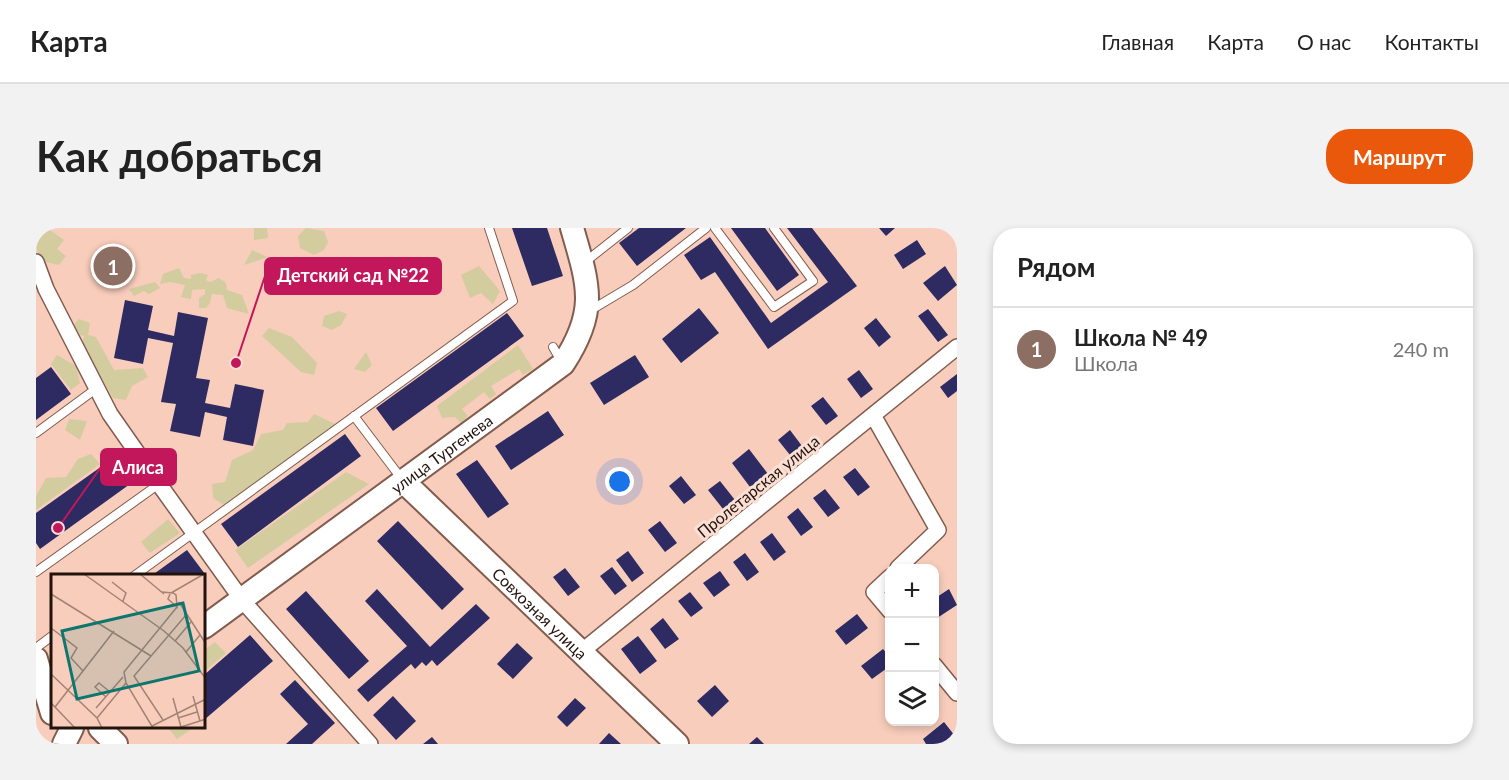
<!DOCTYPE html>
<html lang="ru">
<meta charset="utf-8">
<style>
:root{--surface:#fff;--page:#f2f2f2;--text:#222;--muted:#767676;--line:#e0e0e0;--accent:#ea580c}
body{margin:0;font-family:Lato,sans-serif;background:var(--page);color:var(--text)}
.controls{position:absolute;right:18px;bottom:18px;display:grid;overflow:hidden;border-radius:12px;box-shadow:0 3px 9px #0003}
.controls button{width:54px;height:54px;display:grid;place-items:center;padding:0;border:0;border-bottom:2px solid var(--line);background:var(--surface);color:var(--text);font:30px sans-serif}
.you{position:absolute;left:584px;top:254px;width:21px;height:21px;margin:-15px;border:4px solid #fff;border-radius:50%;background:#1a73e8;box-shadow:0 0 0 9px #1a73e833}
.badge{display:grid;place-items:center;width:39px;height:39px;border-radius:50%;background:var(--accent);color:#fff;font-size:20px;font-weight:700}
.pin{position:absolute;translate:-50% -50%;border:3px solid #fff;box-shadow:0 2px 6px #0006}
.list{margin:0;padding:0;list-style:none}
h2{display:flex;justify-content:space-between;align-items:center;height:78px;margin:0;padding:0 24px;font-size:26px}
h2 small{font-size:20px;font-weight:400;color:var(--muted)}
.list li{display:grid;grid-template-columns:39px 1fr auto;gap:18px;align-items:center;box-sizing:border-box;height:84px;padding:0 24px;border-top:2px solid var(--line)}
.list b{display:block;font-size:22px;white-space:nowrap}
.list p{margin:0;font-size:20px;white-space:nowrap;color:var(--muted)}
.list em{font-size:20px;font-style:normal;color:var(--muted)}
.icon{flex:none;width:33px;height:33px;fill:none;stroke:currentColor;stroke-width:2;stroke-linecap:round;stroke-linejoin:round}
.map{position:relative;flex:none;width:921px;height:516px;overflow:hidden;border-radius:24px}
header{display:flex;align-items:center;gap:36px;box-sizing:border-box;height:84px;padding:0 30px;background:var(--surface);border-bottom:2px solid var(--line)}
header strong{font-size:28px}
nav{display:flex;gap:33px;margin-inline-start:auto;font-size:21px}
.intro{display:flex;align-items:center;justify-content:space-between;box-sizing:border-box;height:144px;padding:0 36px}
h1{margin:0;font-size:42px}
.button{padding:15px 27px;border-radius:24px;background:var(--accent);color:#fff;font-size:21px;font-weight:700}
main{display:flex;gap:36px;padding:0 36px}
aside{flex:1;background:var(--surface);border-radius:24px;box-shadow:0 3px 9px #0003}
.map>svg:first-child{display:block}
.green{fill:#d2cc9e}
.building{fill:#2d2b62}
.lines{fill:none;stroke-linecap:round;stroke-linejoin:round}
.lane-casing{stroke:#825c4e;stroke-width:10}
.street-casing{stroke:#825c4e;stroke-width:18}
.secondary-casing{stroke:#825c4e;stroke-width:26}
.lane{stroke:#fff;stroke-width:8}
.street{stroke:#fff;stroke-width:15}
.secondary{stroke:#fff;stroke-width:22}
.labels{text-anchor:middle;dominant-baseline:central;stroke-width:6;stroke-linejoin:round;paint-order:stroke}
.street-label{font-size:16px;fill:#22130d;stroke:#fadfd4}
.inset-road{fill:none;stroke:#a38376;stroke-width:1.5}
.view{fill:#0f766e;fill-opacity:0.15;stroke:#0f766e;stroke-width:3}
.inset-edge{fill:none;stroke:#22130d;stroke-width:3}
.leader{fill:none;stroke:#c2185b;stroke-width:2}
.callout-dot{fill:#c2185b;stroke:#fadfd4;stroke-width:2}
.callout{fill:#c2185b;stroke:#c2185b;stroke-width:2}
.callout-label{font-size:18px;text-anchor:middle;font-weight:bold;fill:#fff}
</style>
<header>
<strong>Карта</strong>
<nav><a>Главная</a><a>Карта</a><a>О нас</a><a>Контакты</a></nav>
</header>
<div class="intro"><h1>Как добраться</h1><a class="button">Маршрут</a></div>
<main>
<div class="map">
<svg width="921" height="516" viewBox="0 0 921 516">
<rect width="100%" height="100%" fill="#f9cdbc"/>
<!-- green -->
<path class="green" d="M0 0H11L28 12 21 21 30 28 23 37 5 33 0 19Z
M218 0H231L232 10 218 12Z
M270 0 288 3 292 14 288 22 278 27 264 20 262 8Z
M216 22 232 29 208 37Z
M443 38 464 63 457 76 445 65 434 70 425 47Z
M143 40 148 50 155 51V47L165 45 172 47 170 52 174 54 183 50 190 55 191 62 206 67 213 86 191 80 187 67 176 66 174 75 170 80H163V70L169 66V61L156 62 155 71 145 69 149 57 134 54 124 56 127 46Z
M119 54 124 60 113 66 108 63 98 68 93 61Z
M303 83 311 86 305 97 296 102 286 98 288 88Z
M43 91 54 95 52 107 60 109 78 142 107 140 112 149 96 158 90 172 77 170 46 115 48 108 44 107 38 96Z
M233 100 256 109 281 135 278 147 265 144 226 108Z
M482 117 497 141 487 147 483 141 455 158 460 166 454 171 448 164 426 181 432 188 425 195 419 189 406 190 401 178Z
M330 124 336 137 329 144 318 141Z
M21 127 40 138 44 155 35 162 15 136Z
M278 186 301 197 188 277 177 270 176 256 189 254 196 232 217 222 225 206 247 202 251 195 272 194Z
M33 191 51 193 44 212 29 202Z
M55 226 64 236 0 282V268L10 250 30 249 42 231Z
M310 244 333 256 212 340 199 322Z
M132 291 144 305 114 325 105 314Z
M179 414 190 425 168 444V422Z
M132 500H157L141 511Z"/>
<!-- building -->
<path class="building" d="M476 0H511L527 48 496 58Z
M603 0H650L601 38 583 15Z
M695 0H729L763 47 741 63Z
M751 0H776L821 58 732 121 679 44 665 52 648 27 674 9 735 95 792 54Z
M843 0H859L850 8Z
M881 12 890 26 867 41 858 27Z
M909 38 921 57 902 73 887 55Z
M89 72 117 78 112 102 138 108 142 84 172 90 160 150 174 152 169 175 194 180 199 156 228 162 217 218 187 212 191 189 169 184 164 209 134 203 140 176 125 174 137 115 112 110 107 136 78 130Z
M663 80 683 105 645 135 626 111Z
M892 81 912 107 902 114 882 88Z
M471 85 488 108 357 203 340 180Z
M840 90 855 109 843 119 828 100Z
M599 127 613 149 568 177 554 155Z
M15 139 35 166 0 192V150Z
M823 142 837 161 825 170 811 151Z
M921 146V163L912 170 904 159Z
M787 169 802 188 790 197 775 178Z
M512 183 528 207 475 242 459 218Z
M754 202 766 218 754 227 742 212Z
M309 206 325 228 202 319 185 296Z
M713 221 732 246 714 259 696 235Z
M83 226 101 251 4 321 0 315V285Z
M441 232 473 276 452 290 420 246Z
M819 240 834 259 822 268 807 249Z
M645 248 660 267 648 276 633 258Z
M684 253 699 272 687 281 672 262Z
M789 261 804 280 792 289 777 270Z
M762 280 777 299 765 308 751 289Z
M362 293 428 361 406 382 341 313Z
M624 293 641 315 629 324 612 302Z
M736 305 750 324 738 333 724 314Z
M151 322 169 346 115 348Z
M592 323 608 345 596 354 580 332Z
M709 325 723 344 711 353 697 334Z
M576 339 591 358 579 367 564 348Z
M529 340 544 359 532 368 517 349Z
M684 343 694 357 678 369 667 355Z
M341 361 394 419 440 376 454 390 401 438 396 432 390 438 386 434 379 441 375 436 332 474 321 462 371 418 329 373Z
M913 361 921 377 898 392V371Z
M270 363 333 433 313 451 250 381Z
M654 364 667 380 655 389 642 373Z
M821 386 832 400 810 417 799 403Z
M627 390 643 411 629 421 614 401Z
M214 407 237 433 168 492V447Z
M602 408 621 433 604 446 585 421Z
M481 415 497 430 477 451 461 436Z
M847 421 854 429V438L836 451 825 438Z
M259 452 299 495 276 516H250L272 496 244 466Z
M679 457 693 473 676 489 661 473Z
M357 468 380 493 360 512 337 487Z
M539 470 550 480 531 499 521 489Z
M908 494 919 508 909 516H890L887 511Z
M573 505 585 516H563Z
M396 509 402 516H387Z
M721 509 728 516H713Z"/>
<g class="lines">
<!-- lane casing -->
<g class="lane-casing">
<path id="lane" d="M679 0 738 79 777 53 738 0
M549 34 592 0
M555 82 597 57 670 0
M517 119 525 133
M318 188 365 250
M0 205 61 160
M0 344 123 256
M98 348 477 73 453 0
M0 420 16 408"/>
</g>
<!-- street casing -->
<g class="street-casing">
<path id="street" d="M0 34 10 61 74 186 123 256 206 372 334 516
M838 189 902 302 862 340
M854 349 838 364 854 383
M545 424 921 119
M898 437 921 465"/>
</g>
<!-- secondary casing -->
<g class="secondary-casing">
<g id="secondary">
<path id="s1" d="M368 254 641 516"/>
<path id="s2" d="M168 399 527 136C562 83 553 58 536 0"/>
<path d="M0 431 16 485"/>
<path d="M64 500 80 516"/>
<path d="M28 516 36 500"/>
</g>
</g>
<!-- lane -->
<use href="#lane" class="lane"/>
<!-- street -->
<use href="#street" class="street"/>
<!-- secondary -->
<use href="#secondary" class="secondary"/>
</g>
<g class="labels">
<!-- street labels -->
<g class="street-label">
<text stroke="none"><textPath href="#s2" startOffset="294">улица Тургенева</textPath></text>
<text transform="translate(722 258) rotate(-39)">Пролетарская улица</text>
<text stroke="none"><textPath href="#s1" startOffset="189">Совхозная улица</textPath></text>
</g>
</g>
<!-- overview -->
<g transform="translate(15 346)">
<rect width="154" height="154" fill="#f9cdbc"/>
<path class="inset-road" d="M33 0 113 57 132 74 155 105M89 0 113 20M61 8 75 19 72 27M111 18 122 19 125 21 126 33 117 25 119 20M120 19 153 0M0 20 100 82M128 28 155 70M0 54 26 74 20 84 32 97M124 67 140 48M135 78 149 61M0 100 46 144 51 154M142 122 149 147M55 123 44 113 48 109 59 118M122 124 130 153M0 129 4 133 63 57M4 133 24 154M45 134 72 103M46 144 75 109M127 144 146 138M112 146 83 102 135 41M101 152 155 125M102 154 75 109 73 98 126 33M127 154 155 145"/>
<path class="view" d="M132 29 148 97 26 125 11 57Z"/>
<rect width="154" height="154" class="inset-edge"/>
</g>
<!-- callouts -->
<path class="leader" d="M200 135L229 48M22 300L65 239"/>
<g class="callout-dot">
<circle cx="200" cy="135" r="6"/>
<circle cx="22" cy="300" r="6"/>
</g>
<g class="callout">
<rect x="229" y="30" width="176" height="36" rx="6"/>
<rect x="65" y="221" width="75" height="36" rx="6"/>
</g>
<g class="callout-label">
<text x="317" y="54">Детский сад №22</text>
<text x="102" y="246">Алиса</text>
</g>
</svg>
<div class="controls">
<button>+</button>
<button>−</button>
<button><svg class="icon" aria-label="layers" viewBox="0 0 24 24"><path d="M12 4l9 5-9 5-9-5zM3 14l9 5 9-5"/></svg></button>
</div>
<div class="you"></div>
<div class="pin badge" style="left:77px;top:38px;background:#8d6e63">1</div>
</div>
<aside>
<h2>Рядом<small></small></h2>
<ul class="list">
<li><span class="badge" style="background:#8d6e63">1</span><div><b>Школа № 49</b><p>Школа</p></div><em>240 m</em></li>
</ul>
</aside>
</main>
